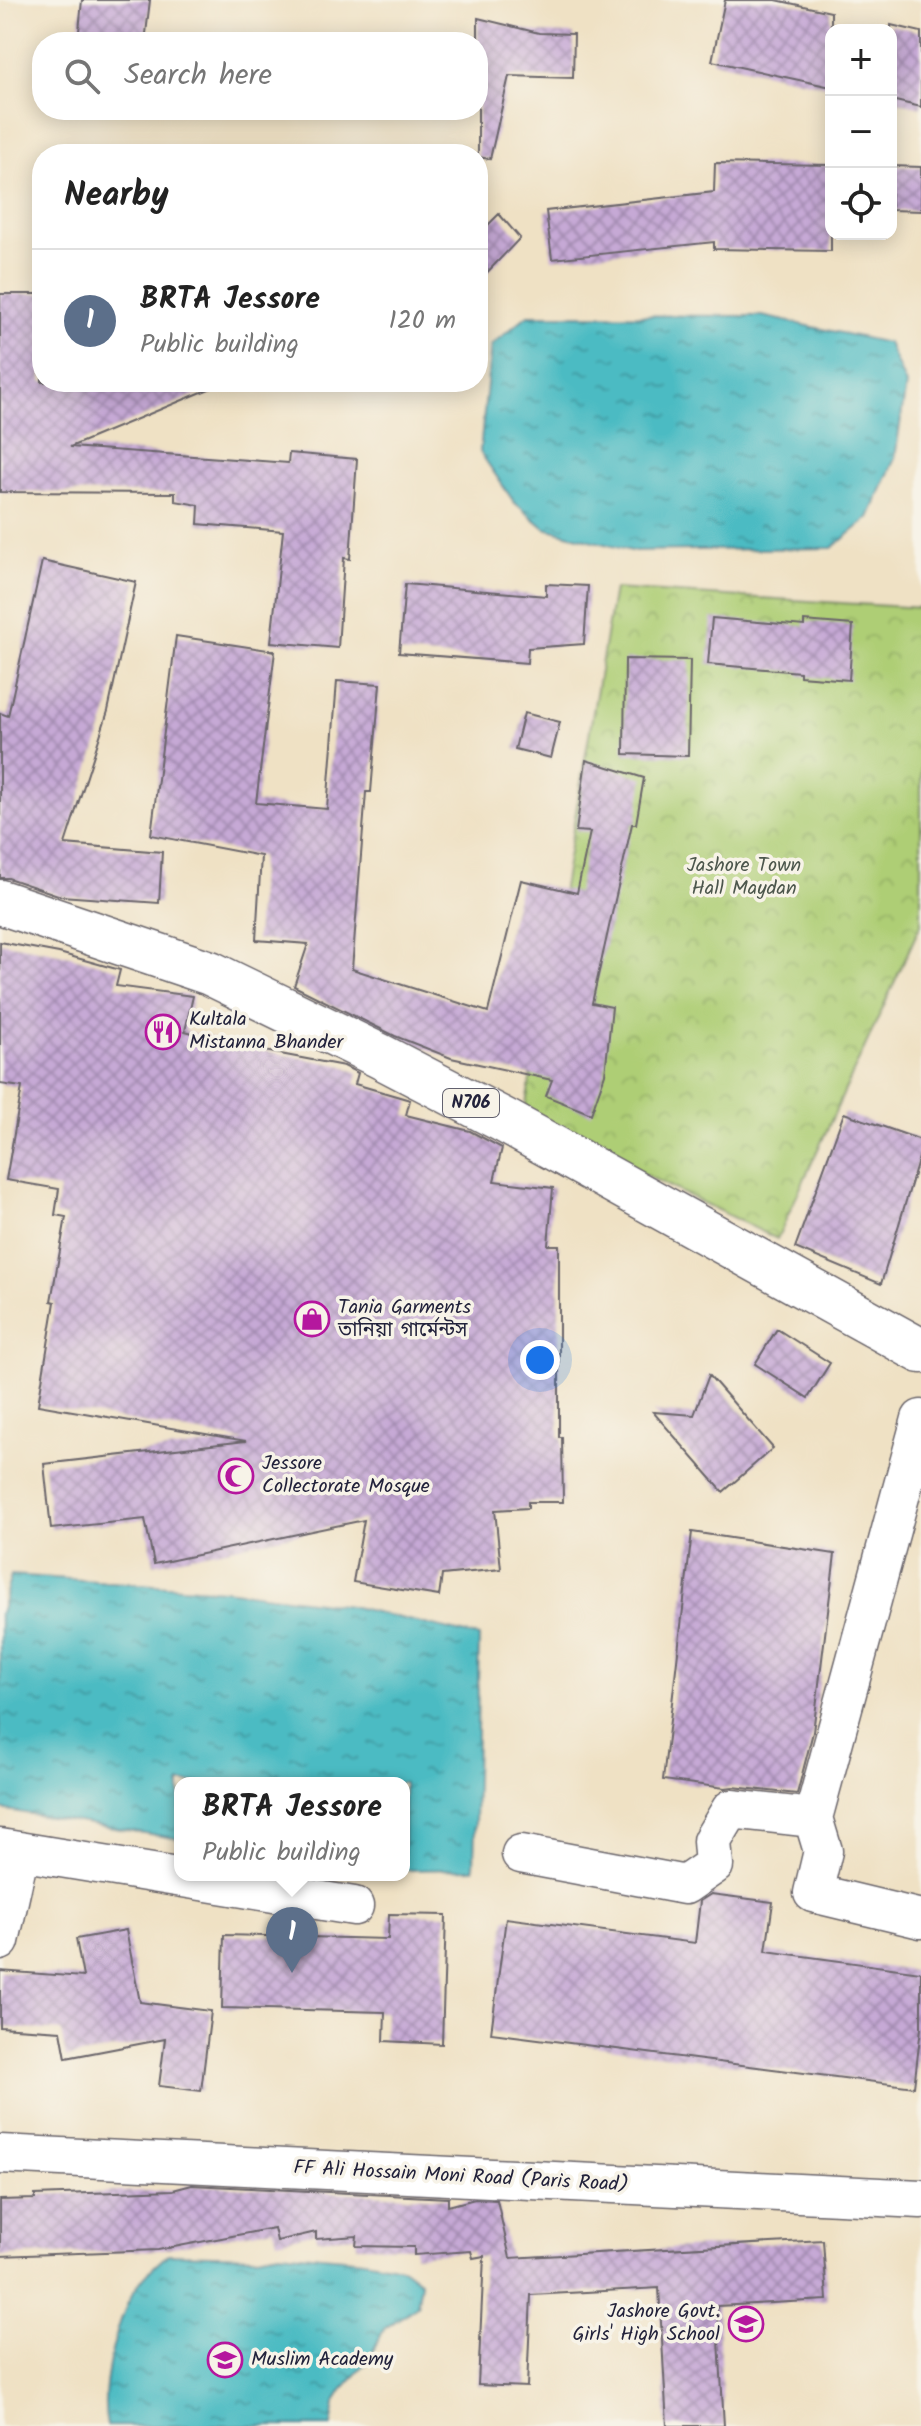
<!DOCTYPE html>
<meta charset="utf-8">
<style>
:root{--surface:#fff;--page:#f6f6f6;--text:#222;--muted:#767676;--line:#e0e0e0;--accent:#2563eb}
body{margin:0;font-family:Kalam,"Noto Sans Bengali",sans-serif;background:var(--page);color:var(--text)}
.controls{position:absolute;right:24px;top:24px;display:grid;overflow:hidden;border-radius:16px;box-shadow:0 4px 20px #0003}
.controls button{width:72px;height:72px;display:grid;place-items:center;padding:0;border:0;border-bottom:2px solid var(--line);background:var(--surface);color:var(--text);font:40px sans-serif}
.you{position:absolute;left:540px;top:1360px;width:28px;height:28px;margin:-20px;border:6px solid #fff;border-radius:50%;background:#1a73e8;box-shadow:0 0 0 12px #1a73e833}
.badge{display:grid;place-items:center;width:52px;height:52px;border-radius:50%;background:var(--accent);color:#fff;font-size:26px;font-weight:700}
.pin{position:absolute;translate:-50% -66px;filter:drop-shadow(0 2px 4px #0008)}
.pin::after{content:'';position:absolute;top:42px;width:28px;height:24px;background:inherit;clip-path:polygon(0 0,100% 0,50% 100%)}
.popup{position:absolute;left:174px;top:1777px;width:236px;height:104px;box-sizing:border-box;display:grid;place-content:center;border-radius:16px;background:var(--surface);filter:drop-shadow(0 2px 6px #0005);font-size:26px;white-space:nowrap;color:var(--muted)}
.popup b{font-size:30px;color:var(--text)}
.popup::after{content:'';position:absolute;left:50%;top:100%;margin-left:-16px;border:16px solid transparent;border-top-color:var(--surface)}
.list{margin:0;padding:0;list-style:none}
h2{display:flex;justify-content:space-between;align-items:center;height:104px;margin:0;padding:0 32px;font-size:34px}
h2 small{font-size:26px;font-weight:400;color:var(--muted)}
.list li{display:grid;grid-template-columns:52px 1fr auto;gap:24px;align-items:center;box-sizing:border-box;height:144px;padding:0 32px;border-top:2px solid var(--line)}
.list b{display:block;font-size:30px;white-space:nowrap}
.list p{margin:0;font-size:26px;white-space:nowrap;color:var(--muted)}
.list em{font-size:26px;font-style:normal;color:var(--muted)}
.icon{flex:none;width:44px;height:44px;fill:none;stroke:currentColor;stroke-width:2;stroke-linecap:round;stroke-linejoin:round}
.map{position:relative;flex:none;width:921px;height:2426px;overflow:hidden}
.search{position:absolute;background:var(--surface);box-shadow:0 4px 20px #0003;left:32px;top:32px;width:456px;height:88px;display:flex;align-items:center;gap:20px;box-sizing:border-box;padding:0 28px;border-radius:32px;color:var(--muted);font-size:30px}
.panel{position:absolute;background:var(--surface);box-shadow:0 4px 20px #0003;left:32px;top:144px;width:456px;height:248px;border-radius:32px}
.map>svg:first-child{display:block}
.park{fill:url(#park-crowns);stroke:#687858;stroke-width:2}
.water{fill:url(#water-ripples);stroke:#376e7f;stroke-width:2}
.building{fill:url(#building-cross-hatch)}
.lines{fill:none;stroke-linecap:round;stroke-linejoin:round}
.minor-casing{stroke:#6a656b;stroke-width:41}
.highway-casing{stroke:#6a656b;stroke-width:47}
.minor{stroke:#fff;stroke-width:38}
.highway{stroke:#fff;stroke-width:44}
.labels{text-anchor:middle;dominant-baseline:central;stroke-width:7;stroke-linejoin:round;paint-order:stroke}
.shield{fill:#f7f3e8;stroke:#62616f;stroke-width:2}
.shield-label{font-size:18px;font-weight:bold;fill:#22223b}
.park-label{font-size:20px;fill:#4c564c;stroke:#f7f3e8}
.poi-label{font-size:20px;fill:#22223b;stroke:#f7f3e8;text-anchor:start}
.street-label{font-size:20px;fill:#22223b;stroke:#f7f3e8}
</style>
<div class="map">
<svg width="921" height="2426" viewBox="0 0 921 2426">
<defs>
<pattern id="park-crowns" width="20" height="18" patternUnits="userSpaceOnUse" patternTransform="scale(2)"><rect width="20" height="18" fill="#aece75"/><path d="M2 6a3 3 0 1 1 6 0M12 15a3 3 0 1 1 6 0" fill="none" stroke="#95b166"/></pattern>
<pattern id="water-ripples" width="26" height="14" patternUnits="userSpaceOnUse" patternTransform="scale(2)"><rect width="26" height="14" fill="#4cbbc3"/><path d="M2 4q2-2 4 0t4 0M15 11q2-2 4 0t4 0" fill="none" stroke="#3f98a0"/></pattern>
<pattern id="building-cross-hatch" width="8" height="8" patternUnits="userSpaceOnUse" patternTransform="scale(2)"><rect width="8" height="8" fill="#c6a9d5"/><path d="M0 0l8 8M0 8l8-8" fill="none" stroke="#a089ae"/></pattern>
</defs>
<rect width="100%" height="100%" fill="#f7f3e8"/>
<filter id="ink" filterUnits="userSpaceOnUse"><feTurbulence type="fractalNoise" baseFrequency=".0125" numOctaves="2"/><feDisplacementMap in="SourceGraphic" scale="16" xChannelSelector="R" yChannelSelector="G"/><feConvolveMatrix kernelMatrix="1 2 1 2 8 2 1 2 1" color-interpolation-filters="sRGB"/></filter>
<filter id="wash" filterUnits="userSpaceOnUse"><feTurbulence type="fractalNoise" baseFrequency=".006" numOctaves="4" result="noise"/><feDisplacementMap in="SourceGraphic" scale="32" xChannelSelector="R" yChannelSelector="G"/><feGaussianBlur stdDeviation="1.8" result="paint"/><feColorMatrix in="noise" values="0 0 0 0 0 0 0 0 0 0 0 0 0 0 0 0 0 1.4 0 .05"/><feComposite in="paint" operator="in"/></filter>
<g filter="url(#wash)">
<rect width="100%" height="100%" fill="#efe1c4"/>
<!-- park -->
<path class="park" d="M614 589 921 608V924L777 1239 524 1116Z"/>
<!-- water -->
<path class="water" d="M528 315 762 316 888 343 906 385 895 458 869 518 832 548 631 551 545 528 514 502 480 452 491 345Z
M11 1575 225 1590 350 1606 479 1637 474 1869 404 1870V1783H180V1839L0 1809V1614Z
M280 2252 364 2260 401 2267 421 2282 417 2306 384 2329 367 2363 342 2390 335 2404 331 2426H107C99 2388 117 2312 141 2281 148 2271 159 2263 168 2254L257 2256Z"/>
<g id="blocks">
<!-- building -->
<path class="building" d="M82 0H150L145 42H78Z
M725 0H776L831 12V87L712 61Z
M478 18 539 33 574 34 573 78 509 76 490 159 478 157Z
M891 25 921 32V107L891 100Z
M715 163 831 165V251L714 249V242L552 259 546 211 714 192Z
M891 166 921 167V211L891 210Z
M499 214 520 238 478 282V235Z
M0 294H42V382H226L70 447 288 463 289 453 357 459 350 559 344 558 338 648 271 642 283 531 198 524 199 505 175 501V493L0 492Z
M42 561 136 582 108 711 65 844 162 852 159 903 61 896 8 878H0V713L8 716Z
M405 584 546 596V584L588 586 584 644 528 648 527 663 399 653Z
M712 618 804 626V621L853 625 849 680 800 676V672L708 664Z
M176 636 275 651 256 803 327 809 337 681 380 684 371 792H366L352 969 488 1012 521 880 577 893 590 832 576 831 586 760 644 778 636 824H632L592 1003 612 1007 605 1074 591 1114 546 1096 552 1080 451 1058 395 1036 294 986 308 944 256 940 261 856 151 835Z
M625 659 690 660 688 756 624 754Z
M524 713 560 722 551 758 515 749Z
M0 942 59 953 120 970 116 986 193 996 185 1031 259 1050 344 1066 358 1073 355 1084 410 1100 406 1115 470 1131 502 1148 494 1181 553 1188 548 1245H559V1437H562L563 1502H528V1508L495 1510 501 1569 442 1575 439 1596 353 1582 364 1520 154 1564 145 1519 51 1529 44 1464 246 1441 38 1405 55 1302 51 1301 66 1217 55 1215 59 1189 6 1180 22 1087 0 1084Z
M844 1113 921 1140V1151L881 1284 795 1248Z
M777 1329 830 1363 808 1398 755 1364Z
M709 1375 773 1448 723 1492 653 1412 694 1415Z
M692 1532 835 1554 813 1732 797 1794 733 1787 725 1788 663 1780Z
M711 1894 773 1902 766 1951 921 1972V2028L914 2087 491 2033 506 1918 695 1943 700 1901Z
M389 1914 446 1915 442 2044 384 2041 385 2012 222 2008 224 1935 388 1939Z
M126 1930 140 2002 211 2011 201 2091 159 2086 165 2039 66 2058 61 2031 0 2027V1971L83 1977 76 1939Z
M192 2185 448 2198V2206L475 2199 497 2200 510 2258 823 2240 827 2300 717 2306 724 2426H667L659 2288 531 2295 527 2387 478 2385 484 2256 473 2258 471 2251 414 2255V2247L356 2246 357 2236 316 2239V2232L277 2241 274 2228 158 2250 0 2256V2200L35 2199V2195L173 2190Z"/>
</g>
</g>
<g filter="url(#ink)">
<use href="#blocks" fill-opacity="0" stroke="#6a656b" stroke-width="2"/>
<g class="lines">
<!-- minor casing -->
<g class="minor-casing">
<path id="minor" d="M813 1818 921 1419
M0 1848 354 1906
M521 1854 685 1885 714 1865 712 1841 731 1809 813 1818 823 1851 813 1893 921 1919
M0 1941 20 1851
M0 2154 921 2199"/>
</g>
<!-- highway casing -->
<g class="highway-casing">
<path id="highway" d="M0 902 210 973 380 1056 507 1122 921 1351"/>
</g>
<!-- minor -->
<use href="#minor" class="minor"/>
<!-- highway -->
<use href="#highway" class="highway"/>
</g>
</g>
<!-- icons -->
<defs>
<g id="restaurant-ring" transform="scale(1.8)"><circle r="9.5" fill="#f7f3e8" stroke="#b5179e" stroke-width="1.5"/><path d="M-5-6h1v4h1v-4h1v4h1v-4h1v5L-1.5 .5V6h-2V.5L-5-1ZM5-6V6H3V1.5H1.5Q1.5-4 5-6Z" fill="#b5179e"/></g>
<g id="shop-ring" transform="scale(1.8)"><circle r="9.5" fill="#f7f3e8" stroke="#b5179e" stroke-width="1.5"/><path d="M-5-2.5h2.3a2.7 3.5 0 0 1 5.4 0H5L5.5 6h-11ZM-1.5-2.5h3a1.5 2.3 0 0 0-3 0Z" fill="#b5179e"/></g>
<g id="mosque-ring" transform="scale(1.8)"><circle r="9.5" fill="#f7f3e8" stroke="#b5179e" stroke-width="1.5"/><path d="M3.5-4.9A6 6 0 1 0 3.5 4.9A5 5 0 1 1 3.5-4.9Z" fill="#b5179e"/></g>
<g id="school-ring" transform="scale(1.8)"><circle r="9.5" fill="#f7f3e8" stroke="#b5179e" stroke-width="1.5"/><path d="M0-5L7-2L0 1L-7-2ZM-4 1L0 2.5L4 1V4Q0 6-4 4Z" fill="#b5179e"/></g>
</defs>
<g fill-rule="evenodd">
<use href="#restaurant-ring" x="163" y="1032"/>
<use href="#shop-ring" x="312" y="1319"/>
<use href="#mosque-ring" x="236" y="1476"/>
<use href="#school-ring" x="746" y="2324"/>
<use href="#school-ring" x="225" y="2360"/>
</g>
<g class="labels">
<!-- shield labels -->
<rect class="shield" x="443" y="1089" width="56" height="28" rx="6"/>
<g class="shield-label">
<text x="471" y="1103">N706</text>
</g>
<!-- park labels -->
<g class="park-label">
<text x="744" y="866">Jashore Town<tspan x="744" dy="23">Hall Maydan</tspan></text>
</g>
<!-- poi labels -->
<g class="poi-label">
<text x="189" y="1020">Kultala<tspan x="189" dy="23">Mistanna Bhander</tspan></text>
<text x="338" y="1308">Tania Garments<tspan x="338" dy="23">তানিয়া গার্মেন্টস</tspan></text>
<text x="262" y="1464">Jessore<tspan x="262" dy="23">Collectorate Mosque</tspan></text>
<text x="720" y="2312" text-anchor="end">Jashore Govt.<tspan x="720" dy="23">Girls' High School</tspan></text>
<text x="251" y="2360">Muslim Academy</text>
</g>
<!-- street labels -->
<g class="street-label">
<text transform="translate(461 2177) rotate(3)">FF Ali Hossain Moni Road (Paris Road)</text>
</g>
</g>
</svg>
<div class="controls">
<button>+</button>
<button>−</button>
<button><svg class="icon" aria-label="locate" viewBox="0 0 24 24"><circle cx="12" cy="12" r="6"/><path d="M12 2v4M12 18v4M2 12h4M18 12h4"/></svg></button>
</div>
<div class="you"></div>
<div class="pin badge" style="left:292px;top:1973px;background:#5c6f8a">1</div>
<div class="popup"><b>BRTA Jessore</b>Public building</div>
<div class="search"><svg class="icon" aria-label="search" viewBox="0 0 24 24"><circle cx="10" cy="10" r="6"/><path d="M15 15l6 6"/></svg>Search here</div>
<section class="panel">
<h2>Nearby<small></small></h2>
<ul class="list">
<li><span class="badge" style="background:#5c6f8a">1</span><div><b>BRTA Jessore</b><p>Public building</p></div><em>120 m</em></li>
</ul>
</section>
</div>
